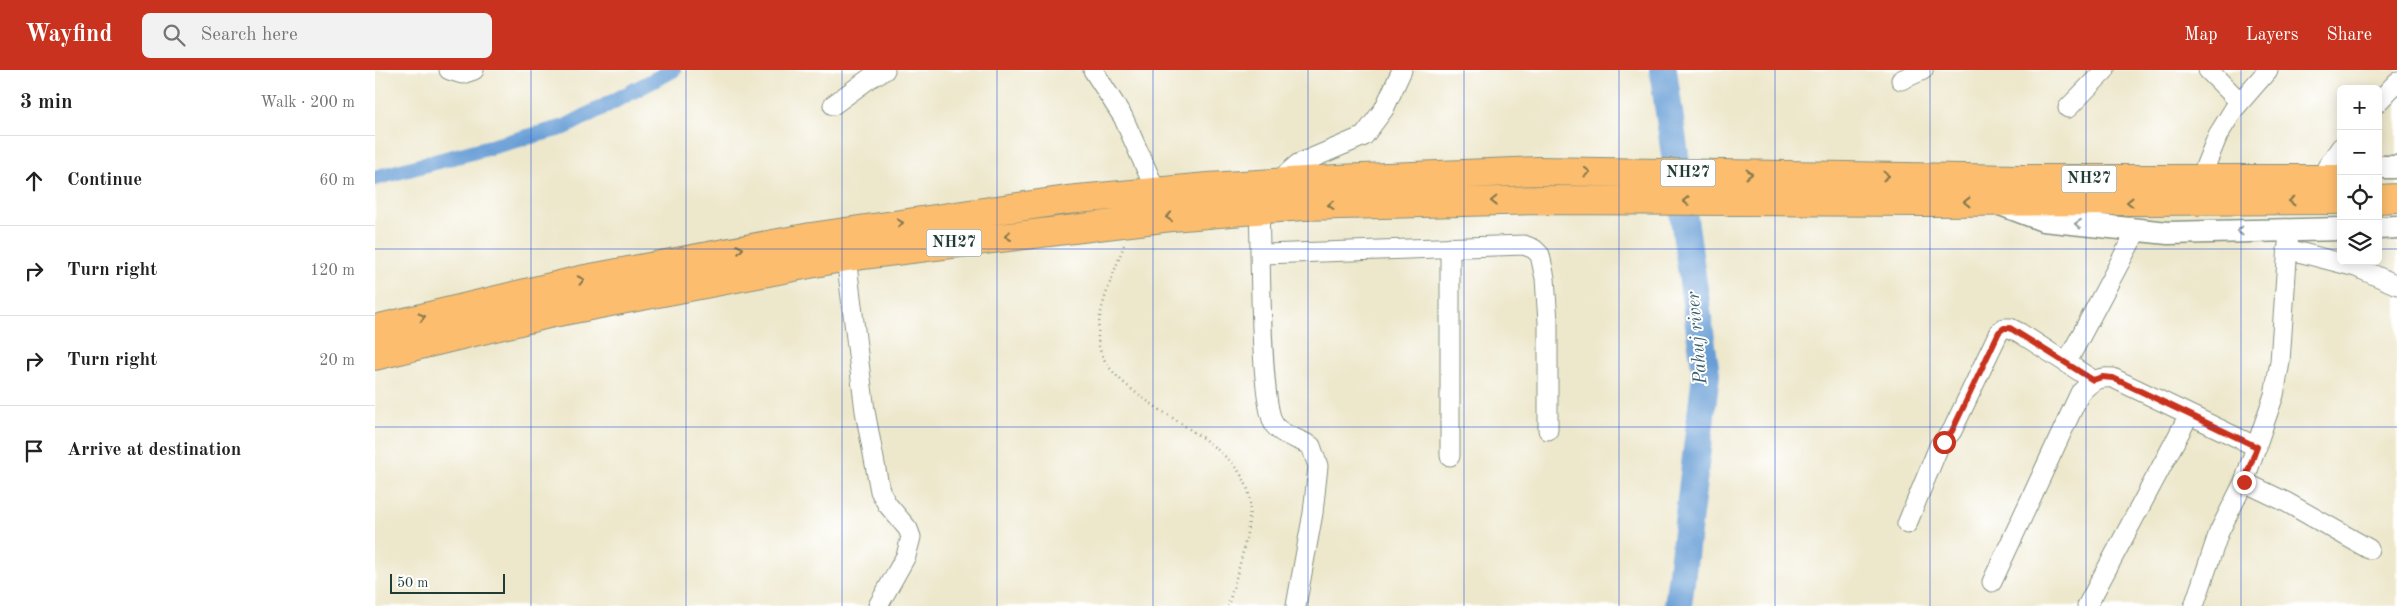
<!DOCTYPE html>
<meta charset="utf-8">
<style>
:root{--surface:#fff;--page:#f2f2f2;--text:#222;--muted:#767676;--line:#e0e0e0;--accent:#c8321e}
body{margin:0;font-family:"Old Standard TT",serif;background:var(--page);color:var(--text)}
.controls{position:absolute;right:15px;top:15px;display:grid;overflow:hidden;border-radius:8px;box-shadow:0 2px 12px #0003}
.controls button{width:45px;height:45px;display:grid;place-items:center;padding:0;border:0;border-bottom:1px solid var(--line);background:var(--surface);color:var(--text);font:25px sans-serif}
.scale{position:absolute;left:15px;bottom:12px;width:115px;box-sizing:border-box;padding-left:5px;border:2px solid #1f3d34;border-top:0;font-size:14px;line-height:18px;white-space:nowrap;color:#1f3d34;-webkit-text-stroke:4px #fff;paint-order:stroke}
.stop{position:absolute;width:15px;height:15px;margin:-11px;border:4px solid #c8321e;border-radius:50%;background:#fff}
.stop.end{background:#c8321e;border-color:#fff;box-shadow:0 1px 5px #0008}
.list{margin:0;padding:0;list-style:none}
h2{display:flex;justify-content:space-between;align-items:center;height:65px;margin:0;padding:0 20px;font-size:21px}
h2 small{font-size:16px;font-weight:400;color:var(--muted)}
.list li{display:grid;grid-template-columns:32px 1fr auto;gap:15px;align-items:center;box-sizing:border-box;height:90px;padding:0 20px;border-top:1px solid var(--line)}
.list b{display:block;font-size:19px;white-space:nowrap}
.list em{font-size:16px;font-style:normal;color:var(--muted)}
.icon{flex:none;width:28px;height:28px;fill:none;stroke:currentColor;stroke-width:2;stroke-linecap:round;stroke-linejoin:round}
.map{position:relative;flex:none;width:2022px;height:536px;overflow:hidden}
header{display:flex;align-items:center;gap:30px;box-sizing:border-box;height:70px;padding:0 25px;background:var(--accent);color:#fff}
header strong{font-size:24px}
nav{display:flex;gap:28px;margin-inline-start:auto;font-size:18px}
.search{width:350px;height:45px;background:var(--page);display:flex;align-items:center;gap:12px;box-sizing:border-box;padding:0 18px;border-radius:8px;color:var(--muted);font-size:19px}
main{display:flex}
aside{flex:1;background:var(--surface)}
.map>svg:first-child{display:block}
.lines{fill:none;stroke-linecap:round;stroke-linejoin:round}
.canal{stroke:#689ed5;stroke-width:16}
.river{stroke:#689ed5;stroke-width:28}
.minor-casing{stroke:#869280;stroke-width:21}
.tertiary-casing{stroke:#869280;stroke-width:25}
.trunk-casing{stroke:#869280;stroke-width:30}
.path{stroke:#869280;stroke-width:2.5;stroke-dasharray:1 4;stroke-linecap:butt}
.minor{stroke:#fff;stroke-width:19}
.tertiary{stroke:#fff;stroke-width:22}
.trunk{stroke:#fcbd6e;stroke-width:28}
.oneway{stroke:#82774e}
.oneway2{stroke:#8f9e9a}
.route{stroke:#c8321e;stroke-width:6}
.grid{fill:none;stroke:#1d4ed8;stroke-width:1;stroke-opacity:0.55}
.labels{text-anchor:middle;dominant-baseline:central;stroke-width:4;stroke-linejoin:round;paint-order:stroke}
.shield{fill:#fff;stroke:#627771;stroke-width:1}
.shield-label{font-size:16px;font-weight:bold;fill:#1f3d34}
.water-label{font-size:19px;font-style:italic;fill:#395f6c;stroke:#fff}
</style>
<header>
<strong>Wayfind</strong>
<div class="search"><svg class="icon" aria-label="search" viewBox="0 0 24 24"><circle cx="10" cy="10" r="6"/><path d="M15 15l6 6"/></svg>Search here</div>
<nav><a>Map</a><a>Layers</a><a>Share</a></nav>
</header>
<main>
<aside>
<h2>3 min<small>Walk · 200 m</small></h2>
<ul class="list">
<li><svg class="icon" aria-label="ahead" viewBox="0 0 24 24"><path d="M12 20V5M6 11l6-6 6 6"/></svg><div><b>Continue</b></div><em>60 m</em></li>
<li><svg class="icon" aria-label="right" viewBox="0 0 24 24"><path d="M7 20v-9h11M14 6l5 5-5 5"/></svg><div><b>Turn right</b></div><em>120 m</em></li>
<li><svg class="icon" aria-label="right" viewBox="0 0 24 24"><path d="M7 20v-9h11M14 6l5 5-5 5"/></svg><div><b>Turn right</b></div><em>20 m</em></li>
<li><svg class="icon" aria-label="arrive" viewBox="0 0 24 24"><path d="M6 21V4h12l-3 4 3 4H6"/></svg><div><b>Arrive at destination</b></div></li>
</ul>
</aside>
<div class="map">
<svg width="2022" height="536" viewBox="0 0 2022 536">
<rect width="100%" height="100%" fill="#fff"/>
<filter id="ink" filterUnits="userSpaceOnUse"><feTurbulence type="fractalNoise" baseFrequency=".02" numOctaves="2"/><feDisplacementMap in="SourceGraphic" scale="10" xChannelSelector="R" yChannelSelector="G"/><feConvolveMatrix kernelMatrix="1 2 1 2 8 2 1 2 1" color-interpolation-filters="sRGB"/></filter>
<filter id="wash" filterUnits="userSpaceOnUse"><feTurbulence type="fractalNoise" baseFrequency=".0096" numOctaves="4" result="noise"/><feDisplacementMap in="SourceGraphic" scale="20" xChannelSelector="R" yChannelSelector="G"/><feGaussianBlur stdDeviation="1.12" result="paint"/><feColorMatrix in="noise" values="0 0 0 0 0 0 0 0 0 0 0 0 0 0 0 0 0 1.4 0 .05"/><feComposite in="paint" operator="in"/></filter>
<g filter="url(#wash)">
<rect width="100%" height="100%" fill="#ede7cb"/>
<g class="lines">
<!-- canal -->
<path class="canal" d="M0 108 190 57 298 0"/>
<!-- river -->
<path class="river" d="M1288 0 1331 304 1303 536"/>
</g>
</g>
<g filter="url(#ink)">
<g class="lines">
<!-- minor casing -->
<g class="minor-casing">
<path id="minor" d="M74 0 87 4 99 0
M718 0 748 47 781 121
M1833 0 1865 32
M1526 10 1548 0
M2003 32 2022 12
M458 35 495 8 510 0
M1693 38 1730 0
M1830 97 1843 65 1859 39 1893 0
M1952 97 1966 77
M901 113 923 94 989 66 1009 39 1027 0
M884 140C886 175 884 335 900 356 908 366 925 369 936 376L943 396 938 443 921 536
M1912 179 1981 197 2022 215
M886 184 1149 175 1159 179 1165 185 1170 208 1173 252V360
M471 187 490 341 505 421 512 434 533 459 536 467 531 486 503 536
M1692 292 1762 160
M1075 386V177
M1869 412 1911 432 1994 479
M1532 454 1564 376 1577 361 1624 262 1629 258H1635L1645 263 1718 310
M1617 512 1705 323C1716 312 1722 306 1738 308L1882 377
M1712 536 1814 345
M1819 536 1844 462 1869 412 1899 325 1905 292 1914 160"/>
</g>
<!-- tertiary casing -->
<g class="tertiary-casing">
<path id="tertiary" d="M2003 97H2022
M1628 135 1668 150 1793 163 1966 159
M2003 158 2022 157"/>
</g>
<!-- trunk casing -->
<g class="trunk-casing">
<path id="trunk" d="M2003 129 2022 128
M0 259 205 210 436 167 692 130 833 117 962 109 1163 101 1647 109H1966
M0 286 178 243 471 187 796 147 928 136 1167 130 1550 132 1966 130"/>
</g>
<!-- path -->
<path class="path" d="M749 175C739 204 724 234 723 265 720 329 864 362 874 425 879 453 861 507 853 536"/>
<!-- minor -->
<use href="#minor" class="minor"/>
<!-- tertiary -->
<use href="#tertiary" class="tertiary"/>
<!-- trunk -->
<use href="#trunk" class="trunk"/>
</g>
<!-- one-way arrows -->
<defs><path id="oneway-chevron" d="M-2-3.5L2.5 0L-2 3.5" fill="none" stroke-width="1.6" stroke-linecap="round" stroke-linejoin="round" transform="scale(1.25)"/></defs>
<g class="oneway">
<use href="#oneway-chevron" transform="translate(1212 102) rotate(1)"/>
<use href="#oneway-chevron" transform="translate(1374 104) rotate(1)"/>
<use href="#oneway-chevron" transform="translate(1511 106) rotate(1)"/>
<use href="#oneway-chevron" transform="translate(1119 131) rotate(179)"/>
<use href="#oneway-chevron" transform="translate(1311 131) rotate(-180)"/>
<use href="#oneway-chevron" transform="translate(1917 131) rotate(179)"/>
<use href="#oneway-chevron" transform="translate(1592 132) rotate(-180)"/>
<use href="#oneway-chevron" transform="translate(1755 132) rotate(-180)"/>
<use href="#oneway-chevron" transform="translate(956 135) rotate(178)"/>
<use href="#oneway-chevron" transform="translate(794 147) rotate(175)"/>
<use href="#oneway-chevron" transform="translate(525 153) rotate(-9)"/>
<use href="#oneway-chevron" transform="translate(633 166) rotate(173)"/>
<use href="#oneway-chevron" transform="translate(365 179) rotate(-10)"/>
<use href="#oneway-chevron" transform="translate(206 210) rotate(-12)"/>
<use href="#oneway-chevron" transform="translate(47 247) rotate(-14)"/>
</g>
<g class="oneway2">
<use href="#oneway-chevron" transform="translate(1703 154) rotate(-174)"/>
<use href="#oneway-chevron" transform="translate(1865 161) rotate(179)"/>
</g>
</g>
<g class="lines" filter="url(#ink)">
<!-- route -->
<path class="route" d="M1569 372 1577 361 1624 262 1629 258H1635L1718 310 1727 307 1738 308 1882 377 1869 412"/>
</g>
<!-- grid -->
<path class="grid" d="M156 0V536M311 0V536M467 0V536M622 0V536M778 0V536M933 0V536M1089 0V536M1244 0V536M1400 0V536M1555 0V536M1711 0V536M1866 0V536M0 179H1966M2003 179H2022M0 357H2022"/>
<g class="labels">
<!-- shield labels -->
<g class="shield">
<rect x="1285.5" y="89.5" width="55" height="27" rx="4"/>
<rect x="1686.5" y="95.5" width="55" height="27" rx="4"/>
<rect x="551.5" y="159.5" width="55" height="27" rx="4"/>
</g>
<g class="shield-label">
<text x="1313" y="103">NH27</text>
<text x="1714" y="109">NH27</text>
<text x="579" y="173">NH27</text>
</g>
<!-- water labels -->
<g class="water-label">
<text transform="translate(1323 268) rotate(-95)">Pahuj river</text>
</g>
</g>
</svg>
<div class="controls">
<button>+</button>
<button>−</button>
<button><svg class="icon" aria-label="locate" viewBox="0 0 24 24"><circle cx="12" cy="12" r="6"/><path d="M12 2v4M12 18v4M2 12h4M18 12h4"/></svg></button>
<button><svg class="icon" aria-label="layers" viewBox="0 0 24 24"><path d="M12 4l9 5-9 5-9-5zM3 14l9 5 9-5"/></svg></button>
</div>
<div class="scale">50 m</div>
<div class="stop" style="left:1569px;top:372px"></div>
<div class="stop end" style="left:1869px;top:412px"></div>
</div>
</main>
